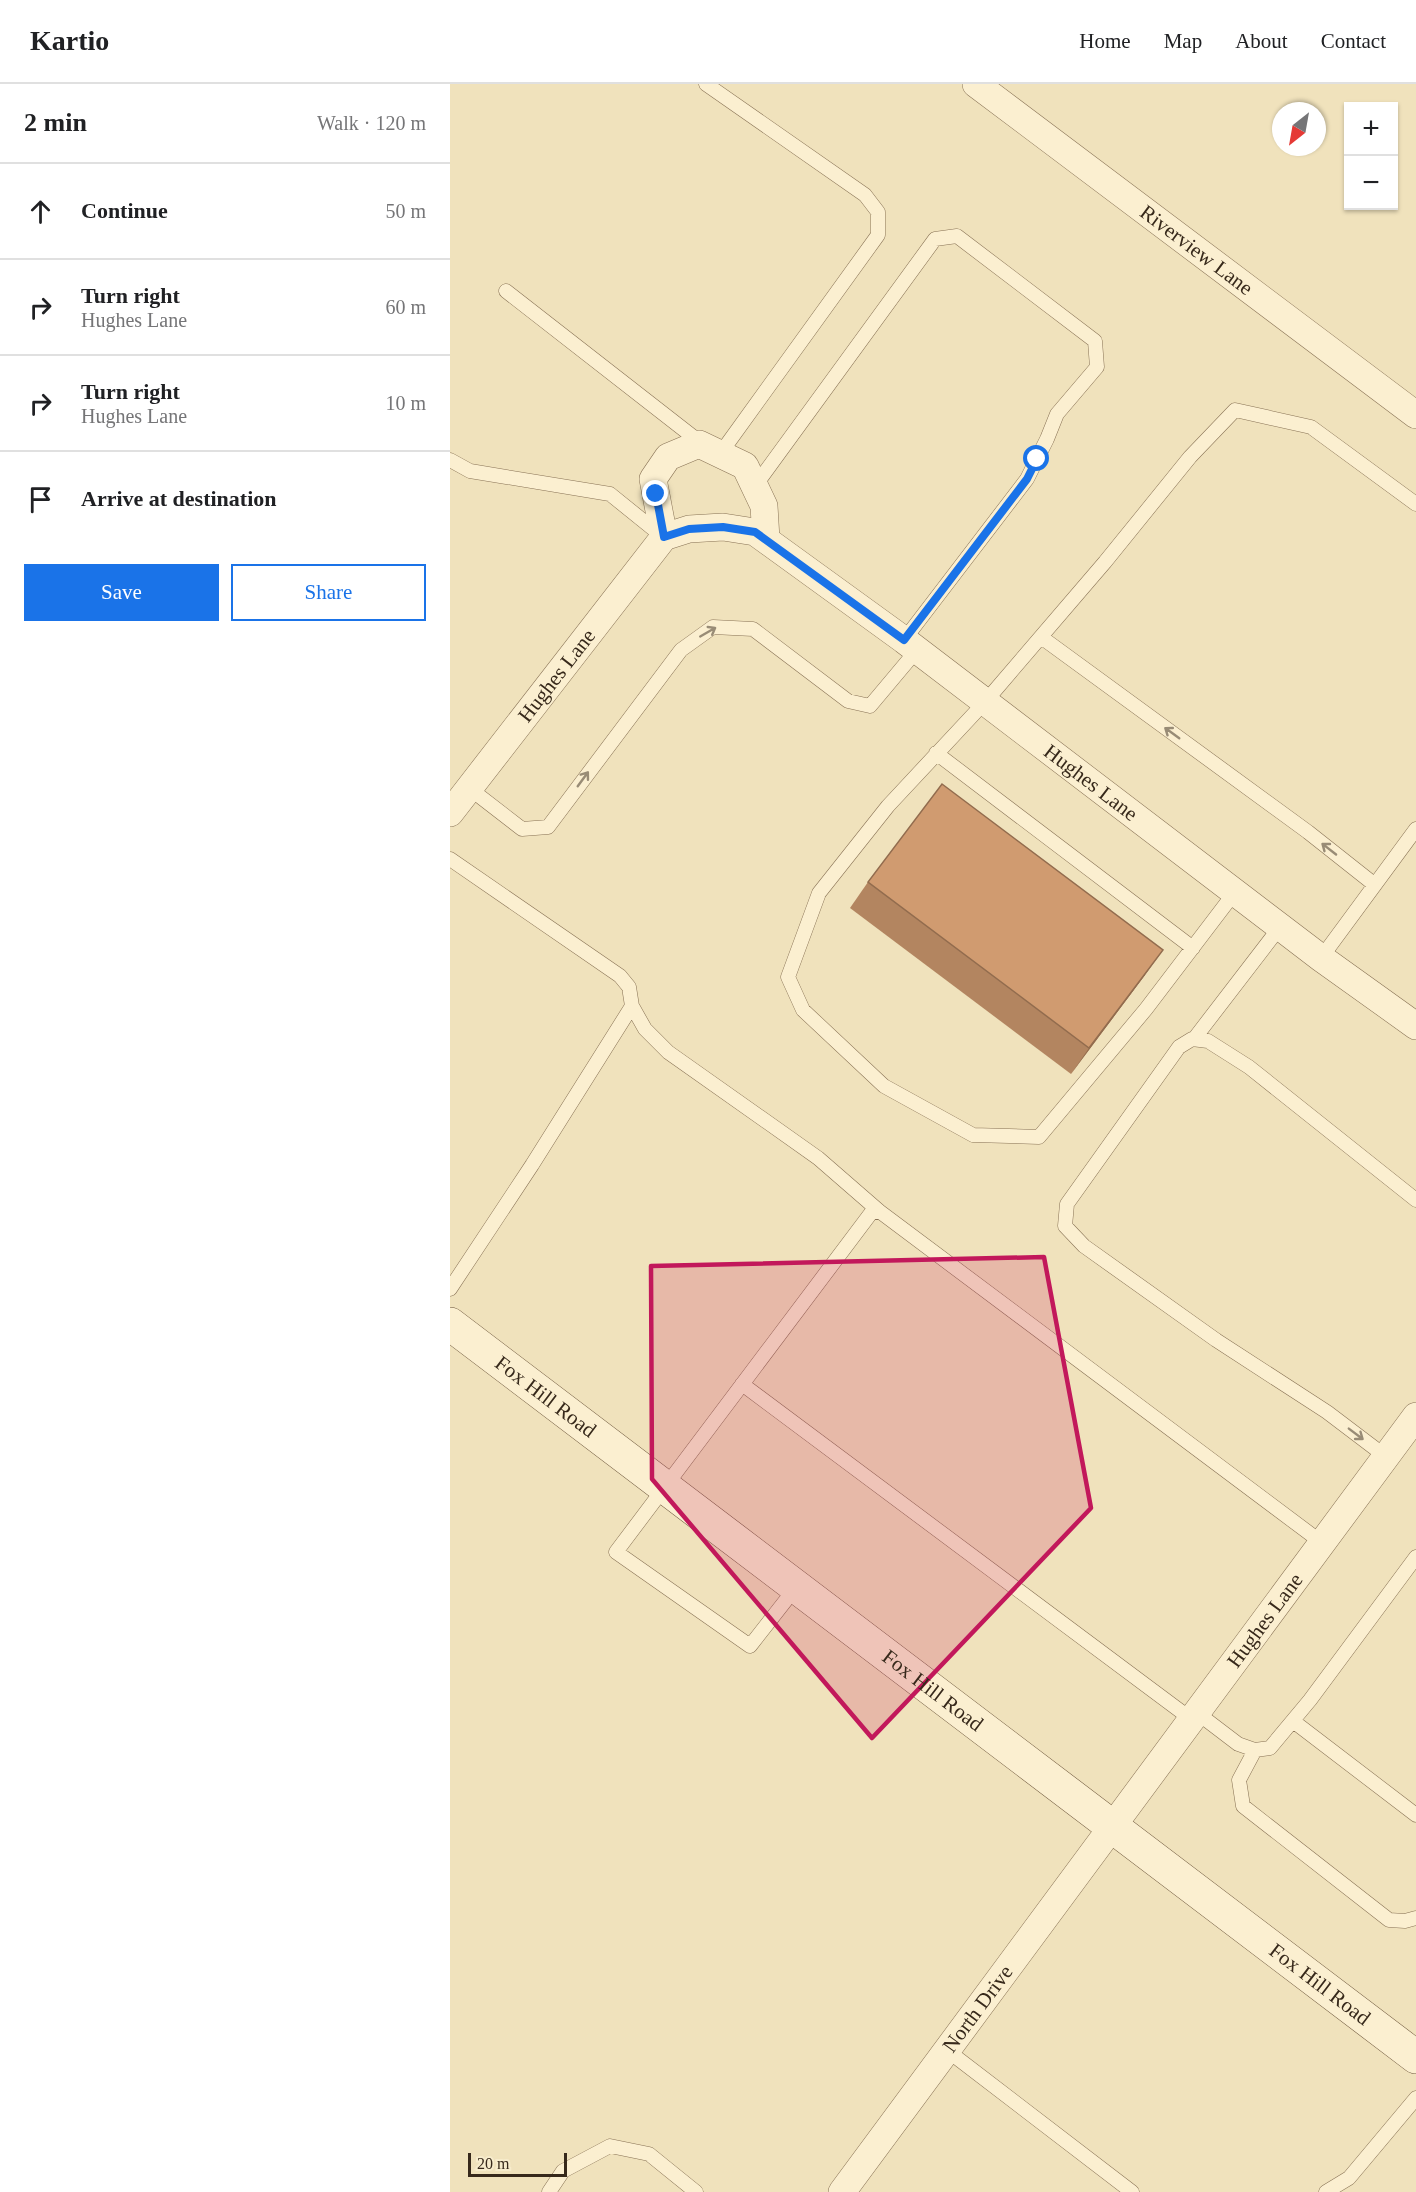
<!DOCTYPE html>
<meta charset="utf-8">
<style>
:root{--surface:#fff;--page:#f2f2f2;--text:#202124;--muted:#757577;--line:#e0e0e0;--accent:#1a73e8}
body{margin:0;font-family:"Times New Roman",serif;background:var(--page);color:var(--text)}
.controls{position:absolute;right:18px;top:18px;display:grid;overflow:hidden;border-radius:0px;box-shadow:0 2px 4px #0004}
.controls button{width:54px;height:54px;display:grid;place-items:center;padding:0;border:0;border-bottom:2px solid var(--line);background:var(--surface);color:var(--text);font:30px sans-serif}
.compass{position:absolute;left:822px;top:18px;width:54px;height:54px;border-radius:50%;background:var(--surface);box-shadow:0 2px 4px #0004;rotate:211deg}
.scale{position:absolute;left:18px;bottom:15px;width:99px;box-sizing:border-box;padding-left:6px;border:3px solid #37291b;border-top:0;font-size:16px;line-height:21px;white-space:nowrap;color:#37291b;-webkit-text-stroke:4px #f7eccc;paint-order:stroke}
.stop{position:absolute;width:18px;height:18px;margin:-14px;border:4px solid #1a73e8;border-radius:50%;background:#fff}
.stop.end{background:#1a73e8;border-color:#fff;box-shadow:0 2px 6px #0008}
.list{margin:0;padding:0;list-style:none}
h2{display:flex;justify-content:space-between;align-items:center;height:78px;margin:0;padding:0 24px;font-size:26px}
h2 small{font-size:20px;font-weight:400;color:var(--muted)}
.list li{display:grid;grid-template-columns:39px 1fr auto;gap:18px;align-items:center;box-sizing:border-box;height:96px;padding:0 24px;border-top:2px solid var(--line)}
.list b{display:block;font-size:22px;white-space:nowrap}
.list p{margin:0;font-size:20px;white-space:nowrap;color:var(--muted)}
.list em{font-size:20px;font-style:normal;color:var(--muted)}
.actions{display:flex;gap:12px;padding:18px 24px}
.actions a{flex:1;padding:14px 0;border:2px solid var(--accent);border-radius:0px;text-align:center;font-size:21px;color:var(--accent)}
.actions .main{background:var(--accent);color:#fff}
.icon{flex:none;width:33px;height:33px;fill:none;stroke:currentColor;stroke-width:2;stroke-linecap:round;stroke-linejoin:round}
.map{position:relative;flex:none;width:966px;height:2108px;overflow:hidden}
header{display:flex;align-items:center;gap:36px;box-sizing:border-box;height:84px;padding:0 30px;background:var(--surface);border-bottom:2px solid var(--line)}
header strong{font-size:28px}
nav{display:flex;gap:33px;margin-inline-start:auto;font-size:21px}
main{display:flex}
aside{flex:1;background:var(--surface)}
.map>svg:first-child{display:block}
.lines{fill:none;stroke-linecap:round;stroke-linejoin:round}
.lane-casing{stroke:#887255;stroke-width:15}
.street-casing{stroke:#887255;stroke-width:28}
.secondary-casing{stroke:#6a5338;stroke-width:34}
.lane{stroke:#fbefd0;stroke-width:14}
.street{stroke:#fbefd0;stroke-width:27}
.secondary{stroke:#fbefd0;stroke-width:33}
.wall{fill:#b38560}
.shaded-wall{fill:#926c4e}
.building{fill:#d09b70;stroke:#926c4e;stroke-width:1.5}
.oneway{stroke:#998c76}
.route{stroke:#1a73e8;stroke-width:8}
.marked{fill:#c2185b;fill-opacity:0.2;stroke:#c2185b;stroke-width:4.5;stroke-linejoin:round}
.labels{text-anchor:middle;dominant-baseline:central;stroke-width:4.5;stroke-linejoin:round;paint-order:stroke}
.street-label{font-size:21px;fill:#37291b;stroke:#f7eccc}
</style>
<header>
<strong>Kartio</strong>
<nav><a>Home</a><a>Map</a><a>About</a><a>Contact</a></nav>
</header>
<main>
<aside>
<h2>2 min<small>Walk · 120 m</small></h2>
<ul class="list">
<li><svg class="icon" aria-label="ahead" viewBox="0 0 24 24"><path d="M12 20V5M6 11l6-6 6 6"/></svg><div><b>Continue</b></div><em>50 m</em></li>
<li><svg class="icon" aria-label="right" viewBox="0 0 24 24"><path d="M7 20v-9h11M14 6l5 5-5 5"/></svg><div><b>Turn right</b><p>Hughes Lane</p></div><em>60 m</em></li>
<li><svg class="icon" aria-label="right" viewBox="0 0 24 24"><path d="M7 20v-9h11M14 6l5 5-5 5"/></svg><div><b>Turn right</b><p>Hughes Lane</p></div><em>10 m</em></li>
<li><svg class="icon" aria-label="arrive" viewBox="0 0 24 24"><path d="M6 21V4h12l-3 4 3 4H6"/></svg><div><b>Arrive at destination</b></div></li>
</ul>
<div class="actions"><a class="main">Save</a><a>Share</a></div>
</aside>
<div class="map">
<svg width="966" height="2108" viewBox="0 0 966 2108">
<rect width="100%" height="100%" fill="#f0e2bc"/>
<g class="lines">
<!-- lane casing -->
<g class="lane-casing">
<path id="lane" d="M256 0 415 111 428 128V151L270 370 268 369
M56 207 251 359
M0 376 20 387 160 410 212 452
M305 402 485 155 507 152 645 257 647 283 607 330 597 355 577 395 454 556
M591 553 858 748 925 801
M486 669 743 864
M19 704 72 745 98 743 231 566 263 543 303 545 398 617 420 622 467 566
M0 775 170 892 179 903 182 922 195 945 218 968 368 1074 429 1127
M785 808 696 925 589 1053 523 1051 434 1002 353 926 338 893 369 809 438 722 535 618 655 478 740 373 785 326 861 343 966 420
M871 874 966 745
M744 955 830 843
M0 1205 82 1081 182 922
M292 1300 741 1635
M935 1372 877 1328 766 1256 634 1162 615 1142 617 1120 729 963 742 955 758 957 799 983 966 1116
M347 1502 300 1562 166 1468 421 1129 429 1127 871 1458
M746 1628 788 1660 805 1666 820 1664 860 1616 966 1473
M843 1637 966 1731
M805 1666 789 1696 793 1722 939 1836 955 1837 966 1834
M498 1967 682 2108
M99 2108 113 2087 160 2062 199 2070 246 2108
M876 2108 899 2094 966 2014"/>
</g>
<!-- street casing -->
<g class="street-casing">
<g id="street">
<path id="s1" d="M526 0 966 331"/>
<path d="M214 453 203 395 218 373 249 360 295 382 314 422 316 455"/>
<path id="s2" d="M0 729 214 453 239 445 273 443 305 448 454 556 871 874 966 942"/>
<path id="s3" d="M392 2108 966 1332"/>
</g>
</g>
<!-- secondary casing -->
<g class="secondary-casing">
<g id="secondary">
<path id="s4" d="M0 1240 966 1973"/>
</g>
</g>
<!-- lane -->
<use href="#lane" class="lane"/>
<!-- street -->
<use href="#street" class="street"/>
<!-- secondary -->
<use href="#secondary" class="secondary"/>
</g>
<!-- wall -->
<path class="wall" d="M418 798 695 891 621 990 400 824Z"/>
<!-- shaded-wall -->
<path class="shaded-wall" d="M713 866 695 891 621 990 639 964Z"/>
<!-- building -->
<path class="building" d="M492 700 713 866 639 964 418 798Z"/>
<!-- one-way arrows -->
<defs><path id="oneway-shaft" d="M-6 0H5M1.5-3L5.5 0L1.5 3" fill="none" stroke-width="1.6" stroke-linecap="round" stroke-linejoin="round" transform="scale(1.5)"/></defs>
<g class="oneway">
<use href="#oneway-shaft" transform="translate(258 548) rotate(-30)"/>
<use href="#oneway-shaft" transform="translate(722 649) rotate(-144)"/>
<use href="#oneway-shaft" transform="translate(133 695) rotate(-54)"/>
<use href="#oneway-shaft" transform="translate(879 765) rotate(-142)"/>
<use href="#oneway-shaft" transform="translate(906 1350) rotate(37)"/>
</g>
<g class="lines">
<!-- route -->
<path class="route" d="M206 410 214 453 239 445 273 443 305 448 454 556 577 395 587 375"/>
</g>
<!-- marked area -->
<path class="marked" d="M594 1173 641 1424 422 1654 202 1395 201 1182Z"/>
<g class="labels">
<!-- street labels -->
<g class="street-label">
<text stroke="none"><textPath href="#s1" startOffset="276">Riverview Lane</textPath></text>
<text stroke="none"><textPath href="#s2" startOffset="174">Hughes Lane</textPath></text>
<text stroke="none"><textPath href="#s2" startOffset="861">Hughes Lane</textPath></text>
<text stroke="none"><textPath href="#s4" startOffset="120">Fox Hill Road</textPath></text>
<text stroke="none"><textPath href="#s3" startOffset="711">Hughes Lane</textPath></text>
<text stroke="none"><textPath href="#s4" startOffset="606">Fox Hill Road</textPath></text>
<text stroke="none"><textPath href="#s4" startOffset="1092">Fox Hill Road</textPath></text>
<text stroke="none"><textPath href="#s3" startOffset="228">North Drive</textPath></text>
</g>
</g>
</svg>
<div class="controls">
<button>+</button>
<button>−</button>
</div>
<svg class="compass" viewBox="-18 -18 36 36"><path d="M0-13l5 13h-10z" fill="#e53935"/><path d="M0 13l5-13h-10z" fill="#757577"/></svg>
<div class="scale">20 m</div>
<div class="stop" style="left:587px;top:375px"></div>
<div class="stop end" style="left:206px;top:410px"></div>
</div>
</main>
